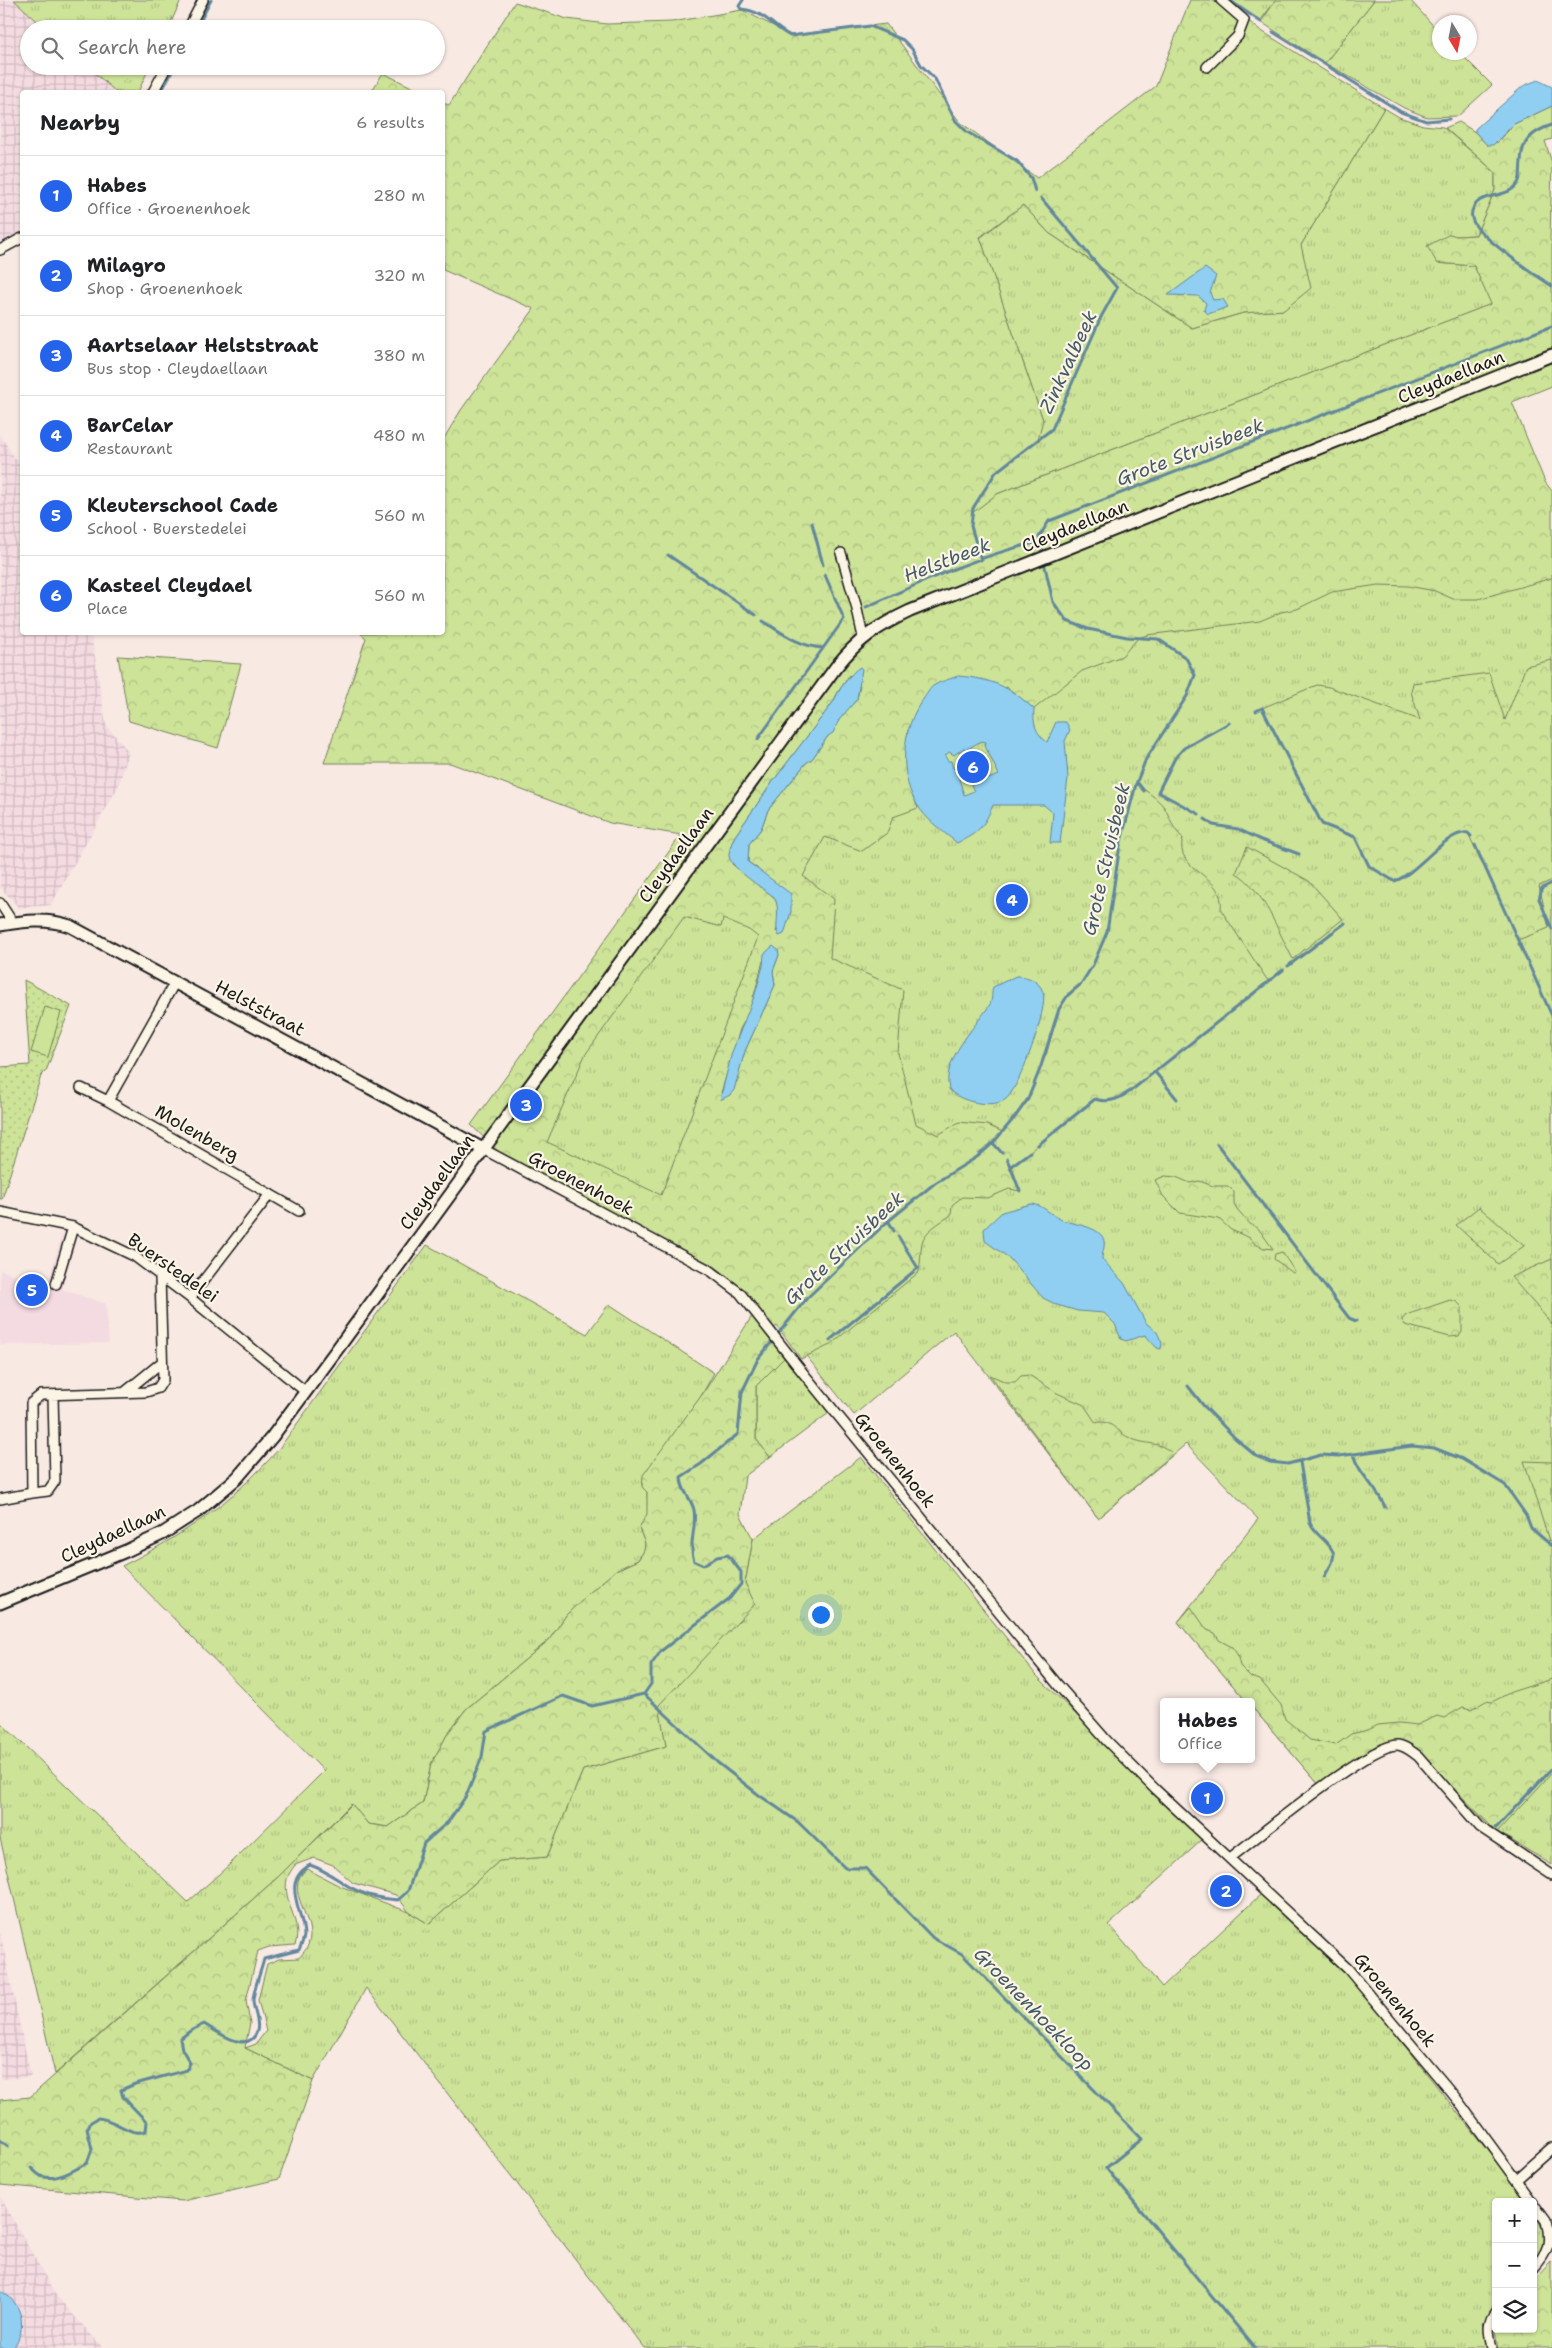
<!DOCTYPE html>
<meta charset="utf-8">
<style>
:root{--surface:#fff;--page:#f2f2f2;--text:#202124;--muted:#757577;--line:#e0e0e0;--accent:#2563eb}
body{margin:0;font-family:"Shantell Sans",sans-serif;background:var(--page);color:var(--text)}
.controls{position:absolute;right:15px;bottom:15px;display:grid;overflow:hidden;border-radius:5px;box-shadow:0 1px 4px #0004}
.controls button{width:45px;height:45px;display:grid;place-items:center;padding:0;border:0;border-bottom:1px solid var(--line);background:var(--surface);color:var(--text);font:25px sans-serif}
.compass{position:absolute;left:1432px;top:15px;width:45px;height:45px;border-radius:50%;background:var(--surface);box-shadow:0 1px 4px #0004;rotate:170deg}
.you{position:absolute;left:820px;top:1614px;width:18px;height:18px;margin:-12px;border:4px solid #fff;border-radius:50%;background:#1a73e8;box-shadow:0 0 0 8px #1a73e833}
.badge{display:grid;place-items:center;width:32px;height:32px;border-radius:50%;background:var(--accent);color:#fff;font-size:16px;font-weight:700}
.pin{position:absolute;translate:-50% -50%;border:2px solid #fff;box-shadow:0 1px 5px #0006}
.popup{position:absolute;left:1160px;top:1698px;width:95px;height:65px;box-sizing:border-box;display:grid;place-content:center;border-radius:5px;background:var(--surface);filter:drop-shadow(0 1px 4px #0005);font-size:16px;white-space:nowrap;color:var(--muted)}
.popup b{font-size:19px;color:var(--text)}
.popup::after{content:'';position:absolute;left:50%;top:100%;margin-left:-10px;border:10px solid transparent;border-top-color:var(--surface)}
.list{margin:0;padding:0;list-style:none}
h2{display:flex;justify-content:space-between;align-items:center;height:65px;margin:0;padding:0 20px;font-size:21px}
h2 small{font-size:16px;font-weight:400;color:var(--muted)}
.list li{display:grid;grid-template-columns:32px 1fr auto;gap:15px;align-items:center;box-sizing:border-box;height:80px;padding:0 20px;border-top:1px solid var(--line)}
.list b{display:block;font-size:19px;white-space:nowrap}
.list p{margin:0;font-size:16px;white-space:nowrap;color:var(--muted)}
.list em{font-size:16px;font-style:normal;color:var(--muted)}
.icon{flex:none;width:28px;height:28px;fill:none;stroke:currentColor;stroke-width:2;stroke-linecap:round;stroke-linejoin:round}
.map{position:relative;flex:none;width:1552px;height:2348px;overflow:hidden}
.search{position:absolute;background:var(--surface);box-shadow:0 1px 4px #0004;left:20px;top:20px;width:425px;height:55px;display:flex;align-items:center;gap:12px;box-sizing:border-box;padding:0 18px;border-radius:28px;color:var(--muted);font-size:19px}
.panel{position:absolute;background:var(--surface);box-shadow:0 1px 4px #0004;left:20px;top:90px;width:425px;height:545px;border-radius:5px}
.map>svg:first-child{display:block}
.built{fill:#f4dbe1}
.industrial{fill:url(#industrial-grid)}
.grass{fill:url(#grass-tufts);stroke:#74805a}
.forest{fill:url(#forest-crowns);stroke:#74805a;fill-rule:evenodd}
.park{fill:url(#park-dots);stroke:#74805a}
.pitch{fill:#cde398;stroke:#74805a}
.water{fill:#90cff1;stroke:#62879c;fill-rule:evenodd}
.lines{fill:none;stroke-linecap:round;stroke-linejoin:round}
.stream{stroke:#62879c;stroke-width:3}
.street-casing{stroke:#1c1c1c;stroke-width:12}
.secondary-casing{stroke:#1c1c1c;stroke-width:15}
.street{stroke:#fcf5e5;stroke-width:9}
.secondary{stroke:#fcf5e5;stroke-width:11}
.labels{text-anchor:middle;dominant-baseline:central;stroke-width:4.5;stroke-linejoin:round;paint-order:stroke}
.street-label{font-size:18px;fill:#1c1c1c;stroke:#fcf5e5}
.water-label{font-size:19px;font-style:italic;fill:#455b67;stroke:#fcf5e5}
</style>
<div class="map">
<svg width="1552" height="2348" viewBox="0 0 1552 2348">
<defs>
<pattern id="industrial-grid" width="8" height="8" patternUnits="userSpaceOnUse" patternTransform="scale(1.25)"><rect width="8" height="8" fill="#f4dbe1"/><path d="M0 4h8M4 0v8" fill="none" stroke="#d1bbc0"/></pattern>
<pattern id="grass-tufts" width="24" height="20" patternUnits="userSpaceOnUse" patternTransform="scale(1.25)"><rect width="24" height="20" fill="#cde398"/><path d="M3 7l-1-3M5 7V3M7 7l1-3M15 17l-1-3M17 17v-4M19 17l1-3" fill="none" stroke="#afc282"/></pattern>
<pattern id="forest-crowns" width="20" height="18" patternUnits="userSpaceOnUse" patternTransform="scale(1.25)"><rect width="20" height="18" fill="#cde398"/><path d="M2 6a3 3 0 1 1 6 0M12 15a3 3 0 1 1 6 0" fill="none" stroke="#afc282"/></pattern>
<pattern id="park-dots" width="8" height="8" patternUnits="userSpaceOnUse" patternTransform="scale(1.25)"><rect width="8" height="8" fill="#cde398"/><path d="M2 2h.1M6 6h.1" fill="none" stroke="#afc282" stroke-width="1.8" stroke-linecap="round"/></pattern>
</defs>
<rect width="100%" height="100%" fill="#f8e9e3"/>
<filter id="ink" filterUnits="userSpaceOnUse"><feTurbulence type="fractalNoise" baseFrequency=".02" numOctaves="2"/><feDisplacementMap in="SourceGraphic" scale="10" xChannelSelector="R" yChannelSelector="G"/><feConvolveMatrix kernelMatrix="1 2 1 2 8 2 1 2 1" color-interpolation-filters="sRGB"/></filter>
<g filter="url(#ink)">
<!-- built -->
<path class="built" d="M62 1235 76 1240 62 1289 106 1304 109 1343 0 1345V1270L47 1285Z"/>
<!-- industrial -->
<path class="industrial" d="M0 0H14L46 29H29V66H87L116 92H22V243L0 254Z
M0 435 16 460 22 461V632L91 633 106 725 129 752 118 787 51 905 19 908 0 887Z
M0 1932 31 2077 0 2079Z
M0 2196 55 2294 103 2348H0Z"/>
<!-- grass -->
<path class="grass" d="M14 0H181L168 29H46Z
M1229 0H1276L1260 21Z
M1374 0H1410L1439 32 1440 52 1460 53 1492 85 1458 116 1427 117 1404 108 1325 63Z
M87 66H150L138 92H116Z
M1384 108 1399 117 1423 125 1443 127 1495 172V190L1476 235 1456 236 1437 263 1474 266 1492 304 997 494 971 515 982 492 996 472 1043 420 980 238 1023 205 1049 233 1192 328 1243 313 1284 310 1301 245Z
M1552 553V1865L1490 1827 1417 1751 1400 1741 1377 1745 1320 1786 1251 1706V1702H1247L1178 1622 1258 1519 1186 1444 1098 1518 954 1331 854 1415 795 1342 733 1270 509 1155 851 665 1308 589Z
M427 1245 587 1334 609 1304 714 1373 647 1492 648 1514 639 1528 645 1543 644 1551 638 1560 616 1570 567 1614 549 1640 466 1709 448 1733 431 1764 423 1803 388 1827 368 1824 351 1804 278 1877 55 2074 0 1838V1722L188 1902 229 1865 324 1771 122 1566C185 1534 231 1503 278 1450Z
M784 1358 829 1413 770 1457 756 1439V1386Z
M861 1457 1036 1675 1203 1839 1109 1925 1162 1987 1261 1894 1356 1984 1528 2202H1496V2306L1483 2322 1488 2348H644L366 1988 313 2081 245 2048 256 2044 266 2031 258 2000 267 1964 279 1959 299 1958C302 1954 307 1949 308 1945 319 1920 280 1889 307 1869L340 1886 409 1912 429 1924 499 1861 547 1857 583 1770 666 1746 658 1705 754 1604 745 1583 753 1539Z
M1533 2209 1546 2236 1539 2253 1533 2260Z"/>
<!-- forest -->
<path class="forest" d="M1190 0H1210L1233 9 1260 30 1384 108 1301 245 1311 288 1284 310 1243 313 1192 328 1049 233 1023 205 980 237 1043 420 1038 439 996 472 982 492 971 514 997 494 1491 304 1474 266 1437 263 1427 246 1450 234 1456 236 1476 235 1495 190V172L1445 128 1459 122 1475 132 1487 145 1498 142 1514 124 1552 106V139L1545 141 1552 163 1550 240 1552 243V386L1512 402 1545 482 1552 491V578L1478 599H1453L1435 591 1408 586 1378 585 1332 592 1297 609 1281 612 1260 621 1147 635 1138 638 1122 656 1082 671 1034 709 1007 687 908 730C904 764 905 775 918 808L893 817 887 833 862 851 825 837 803 876 834 899 830 958 903 990 898 1053 916 1124 938 1135 959 1122 987 1125 1003 1132 1028 1099 1047 1052 1059 1009 1068 995 1081 984 1093 965 1107 932 1120 845 1136 784C1146 791 1156 797 1164 807 1171 818 1172 829 1183 838 1173 873 1226 872 1221 910L1268 981 1133 1089C1121 1098 1110 1104 1094 1099L1012 1166 1020 1191 1009 1189 988 1198 962 1197 952 1205 951 1215C941 1222 924 1231 922 1243 920 1252 921 1262 919 1272L830 1345 801 1359 777 1326 774 1328C756 1304 738 1283 714 1266L506 1159 471 1125 681 835 610 823 450 763H324L366 638 360 633 442 632 443 440 461 410 534 309 443 270V103L449 105 515 2 567 19 607 24 672 22 742 10 791 35 886 24 960 122 1037 178 1156 86ZM849 675 860 686 857 699 844 713 812 759 806 763 768 810 761 829 749 844 748 862 757 868 791 912 776 932C780 921 780 907 774 897L732 864 731 846 735 836 774 780 834 701C837 691 844 685 849 675ZM684 917 721 927 723 919 749 930 758 937 661 1195 547 1142 585 1055ZM779 955 773 971 775 985 745 1051 739 1071V1079L735 1084 721 1093 740 1029 750 1011 763 961Z
M1276 0H1374L1325 63 1261 22Z
M383 73 422 92H371Z
M118 656 241 664 218 748 129 721Z
M1552 660V880L1539 886 1549 928 1518 940 1468 833C1446 829 1415 876 1394 881L1369 866 1355 837 1322 824 1262 708 1317 685 1329 687 1420 720 1411 692 1413 683 1489 673 1505 720 1526 666Z
M1247 847 1309 881 1343 919 1293 959C1278 932 1263 888 1236 873Z
M1165 1176 1176 1177 1190 1183 1199 1181 1213 1186H1228L1234 1192V1204L1237 1209 1250 1224 1258 1228 1273 1249 1264 1248 1255 1244 1250 1238 1231 1230 1219 1219 1180 1213 1163 1196 1155 1180Z
M1479 1207 1524 1246 1498 1264 1456 1225Z
M1282 1252 1295 1272 1293 1273 1274 1259 1275 1254Z
M1552 1259V1324L1511 1277Z
M1450 1300 1457 1302 1462 1307V1332L1459 1336 1450 1337 1405 1325 1402 1320 1406 1315Z
M752 1316 784 1358 756 1386V1439L770 1457 745 1476 740 1514 753 1539 745 1583 755 1604 659 1705 666 1746 583 1770 547 1857 499 1861 429 1924 409 1912 396 1895 353 1883 333 1865 314 1858 295 1865C292 1869 288 1875 287 1879 282 1902 303 1922 295 1945L269 1947 258 1951 246 2001 250 2023 245 2048 313 2081 279 2179 183 2201 0 2185V2100L30 2097 278 1877 352 1804 368 1824 388 1827 423 1803 431 1764 448 1733 466 1709 549 1640 567 1614 589 1593 616 1570 638 1560 644 1551 645 1543 639 1528 647 1514V1492L642 1487 643 1475 704 1392Z
M990 1375 1006 1382H1015L1021 1376 1029 1375 1057 1393 1084 1405 1096 1423C1110 1418 1118 1433 1130 1438 1146 1446 1159 1440 1173 1454L1098 1518Z
M1524 1461 1552 1462V1539L1549 1541Z
M1191 1607 1207 1630 1215 1633 1219 1640 1232 1647 1237 1654 1240 1666 1251 1677 1260 1680 1281 1705 1285 1719 1310 1740 1336 1745 1351 1734 1368 1730 1378 1725 1399 1723 1417 1725 1437 1716 1444 1718 1463 1707 1472 1709 1486 1701 1492 1702 1511 1692 1552 1679V1773L1497 1832 1417 1751 1400 1741 1377 1745 1320 1786 1251 1706V1702H1247L1178 1622Z
M1552 2262V2348H1499L1496 2329H1533V2282Z"/>
<!-- park -->
<path class="park" d="M24 980 71 1006 46 1071 41 1076 2 1199H0V1067L30 1065Z"/>
<!-- pitch -->
<path class="pitch" d="M45 1007 61 1012 48 1057 31 1052Z"/>
<!-- water -->
<path class="water" d="M1538 80 1552 87V106L1514 124 1493 145H1487L1475 132V129L1523 86Z
M1205 268 1216 276 1210 293 1213 300 1223 299 1228 307 1208 314 1204 310 1206 303 1198 296 1168 295Z
M860 667 862 669 857 699 839 720 833 733 828 736 812 759 806 763 768 810 761 829 749 844 748 862 791 894V912L784 934 779 936C773 928 782 910 774 897 764 889 730 868 729 856 729 849 732 842 735 836L774 780 834 701C837 692 851 672 860 667Z
M958 676C992 679 1009 686 1034 709 1033 723 1035 733 1047 742L1056 722H1066L1070 730 1065 741 1068 778 1060 843H1050L1053 813 1044 805H993C984 827 978 833 957 843 944 832 930 823 920 809 897 778 901 727 924 698 927 694 930 688 933 686 940 681 951 679 958 676ZM981 741 986 742 985 746 999 775 971 785 974 791 964 795 956 769 953 768 951 761H948L945 756 949 752 954 755 964 748 966 750Z
M773 946 778 950 779 955 773 971 775 985 745 1051 734 1090 730 1095 720 1100 732 1052 755 994 763 966 764 954Z
M1016 976C1027 976 1039 980 1043 992 1049 1007 1019 1089 1006 1099 994 1109 958 1102 949 1089 941 1061 975 1027 989 1006 993 1000 991 993 993 987Z
M1031 1204C1042 1204 1051 1215 1062 1220 1073 1224 1095 1226 1102 1236 1107 1244 1102 1251 1102 1259L1124 1283 1146 1323 1157 1332 1162 1343 1161 1349 1157 1348 1145 1335 1126 1341 1121 1339 1115 1324 1104 1313 1078 1311 1057 1305 1043 1298 1009 1258 985 1241 984 1229 1002 1212Z
M0 2291C23 2302 28 2328 13 2348H0Z"/>
<g class="lines">
<!-- stream -->
<path class="stream" d="M743 0 739 6 741 9C766 12 770 25 790 36L870 26 903 40 912 49 921 65 935 79 955 120 967 132 1017 161 1031 178 1035 191
M1229 0 1261 22
M196 29 211 0
M1273 32 1401 112 1426 121 1449 119
M161 92 175 66
M1552 125C1533 131 1521 141 1521 162 1520 169 1521 176 1519 181 1513 195 1495 194 1483 199 1474 203 1469 212 1473 221 1478 236 1537 276 1552 286
M812 523 823 565
M668 555 756 615
M1042 555 1039 537 1049 521 1552 326
M981 560 971 526 973 508 996 472 1052 429 1101 317 1117 288 1041 198
M866 607C920 583 982 554 1039 542
M763 621C782 633 800 647 823 648
M1256 711 1262 708 1322 824 1355 837 1369 866 1394 881C1415 876 1446 830 1468 833L1471 836
M758 739 844 619 825 575
M1137 782 1144 791
M1199 814 1158 792 1175 758 1184 748 1229 723
M1205 819 1213 825 1238 829 1261 840 1299 854
M1475 845 1552 1016
M1552 883 1542 888 1539 899 1552 929
M1288 966 1345 923
M1155 1072 1177 1099
M993 1143 1002 1153
M1217 1144 1349 1318 1356 1321
M1038 1145 1095 1099C1110 1104 1121 1098 1133 1089L1283 970
M1007 1159 1020 1191
M1011 1166 1030 1152
M888 1220 894 1231
M830 1340 918 1268 898 1236
M1188 1386 1203 1405 1235 1438 1256 1456 1270 1462 1288 1464 1321 1455 1339 1456 1412 1446 1434 1448 1462 1459 1505 1485 1526 1515 1531 1528 1552 1546
M1353 1454C1359 1475 1377 1487 1385 1507
M1300 1462 1310 1523C1315 1536 1329 1540 1334 1554L1332 1563 1324 1577
M644 1694 718 1763 759 1795 798 1822 845 1868H865L933 1938 962 1954 1142 2139 1106 2168 1255 2348
M1496 1828 1552 1768
M0 2140 8 2146
M31 2168C34 2170 38 2175 41 2176 55 2182 75 2170 87 2163L92 2149 87 2129 91 2122 98 2118C116 2119 129 2137 146 2131L147 2122 123 2097 121 2090 135 2084 187 2070 190 2063 182 2049 180 2039 190 2031 204 2024C216 2031 249 2056 257 2031 260 2021 253 2010 253 2000 254 1987 261 1972 264 1959L299 1950C301 1945 304 1940 304 1935 303 1909 280 1882 310 1865 325 1870 335 1878 348 1886 363 1895 381 1899 398 1900L408 1891 424 1843 448 1822 466 1796 482 1757 486 1731 563 1696 592 1706 644 1694 651 1684V1665L661 1651 730 1598 741 1584V1572L728 1555 717 1557 703 1565 694 1561C688 1544 697 1527 694 1510 691 1497 681 1491 681 1477L701 1464 738 1434 742 1392 758 1359 807 1298 886 1223 935 1183 977 1157 993 1143 1015 1117 1028 1099 1040 1069 1059 1009 1068 995 1081 984 1093 965 1107 932 1120 845 1136 784 1146 759 1187 696 1195 675 1186 658 1158 639 1127 637 1088 629 1067 621 1053 602 1044 562"/>
<!-- street casing -->
<g class="street-casing">
<path id="street" d="M188 29 203 0
M1207 67 1238 36 1244 20 1221 0
M153 92 167 66
M0 250 22 238
M841 553 856 605 863 637
M0 903 13 923
M81 1088 108 1101 175 982
M108 1101 299 1211
M483 1149 711 1271 740 1293 804 1374 1058 1685 1107 1741 1156 1790 1348 1969 1456 2098 1546 2221C1552 2243 1548 2252 1533 2269
M0 1212 73 1227 134 1256 190 1298 306 1392
M56 1284 73 1227
M190 1298 270 1194
M125 1392 162 1362
M53 1395 55 1481 48 1491 32 1493 31 1403 41 1395 146 1392 158 1388 163 1380 160 1277
M0 1499 32 1493
M1230 1858C1258 1837 1370 1743 1398 1745 1406 1746 1412 1752 1418 1756L1480 1827 1552 1875
M1517 2179 1552 2148
M1492 2348C1489 2334 1486 2322 1496 2310"/>
</g>
<!-- secondary casing -->
<g class="secondary-casing">
<path id="secondary" d="M0 925C25 921 46 918 70 926L483 1149
M0 1603 126 1551 162 1534 198 1511 237 1478 272 1437 341 1344 836 667C858 639 878 626 910 611L1552 355"/>
</g>
<!-- street -->
<use href="#street" class="street"/>
<!-- secondary -->
<use href="#secondary" class="secondary"/>
</g>
</g>
<g class="labels">
<!-- street labels -->
<g class="street-label">
<text transform="translate(1451 377) rotate(-22)">Cleydaellaan</text>
<text transform="translate(1075 526) rotate(-22)">Cleydaellaan</text>
<text transform="translate(676 855) rotate(-54)">Cleydaellaan</text>
<text transform="translate(260 1008) rotate(28)">Helststraat</text>
<text transform="translate(197 1133) rotate(30)">Molenberg</text>
<text transform="translate(437 1182) rotate(-54)">Cleydaellaan</text>
<text transform="translate(581 1183) rotate(28)">Groenenhoek</text>
<text transform="translate(173 1268) rotate(35)">Buerstedelei</text>
<text transform="translate(895 1460) rotate(51)">Groenenhoek</text>
<text transform="translate(113 1534) rotate(-25)">Cleydaellaan</text>
<text transform="translate(1395 2000) rotate(50)">Groenenhoek</text>
</g>
<!-- water labels -->
<g class="water-label">
<text transform="translate(1068 362) rotate(-65)">Zinkvalbeek</text>
<text transform="translate(1190 452) rotate(-21)">Grote Struisbeek</text>
<text transform="translate(947 560) rotate(-21)">Helstbeek</text>
<text transform="translate(1106 859) rotate(-77)">Grote Struisbeek</text>
<text transform="translate(844 1248) rotate(-43)">Grote Struisbeek</text>
<text transform="translate(1034 2009) rotate(46)">Groenenhoekloop</text>
</g>
</g>
</svg>
<div class="controls">
<button>+</button>
<button>−</button>
<button><svg class="icon" aria-label="layers" viewBox="0 0 24 24"><path d="M12 4l9 5-9 5-9-5zM3 14l9 5 9-5"/></svg></button>
</div>
<svg class="compass" viewBox="-18 -18 36 36"><path d="M0-13l5 13h-10z" fill="#e53935"/><path d="M0 13l5-13h-10z" fill="#757577"/></svg>
<div class="you"></div>
<div class="pin badge" style="left:1207px;top:1798px">1</div>
<div class="popup"><b>Habes</b>Office</div>
<div class="pin badge" style="left:1226px;top:1891px">2</div>
<div class="pin badge" style="left:526px;top:1105px">3</div>
<div class="pin badge" style="left:1012px;top:900px">4</div>
<div class="pin badge" style="left:32px;top:1290px">5</div>
<div class="pin badge" style="left:973px;top:767px">6</div>
<div class="search"><svg class="icon" aria-label="search" viewBox="0 0 24 24"><circle cx="10" cy="10" r="6"/><path d="M15 15l6 6"/></svg>Search here</div>
<section class="panel">
<h2>Nearby<small>6 results</small></h2>
<ul class="list">
<li><span class="badge">1</span><div><b>Habes</b><p>Office · Groenenhoek</p></div><em>280 m</em></li>
<li><span class="badge">2</span><div><b>Milagro</b><p>Shop · Groenenhoek</p></div><em>320 m</em></li>
<li><span class="badge">3</span><div><b>Aartselaar Helststraat</b><p>Bus stop · Cleydaellaan</p></div><em>380 m</em></li>
<li><span class="badge">4</span><div><b>BarCelar</b><p>Restaurant</p></div><em>480 m</em></li>
<li><span class="badge">5</span><div><b>Kleuterschool Cade</b><p>School · Buerstedelei</p></div><em>560 m</em></li>
<li><span class="badge">6</span><div><b>Kasteel Cleydael</b><p>Place</p></div><em>560 m</em></li>
</ul>
</section>
</div>
